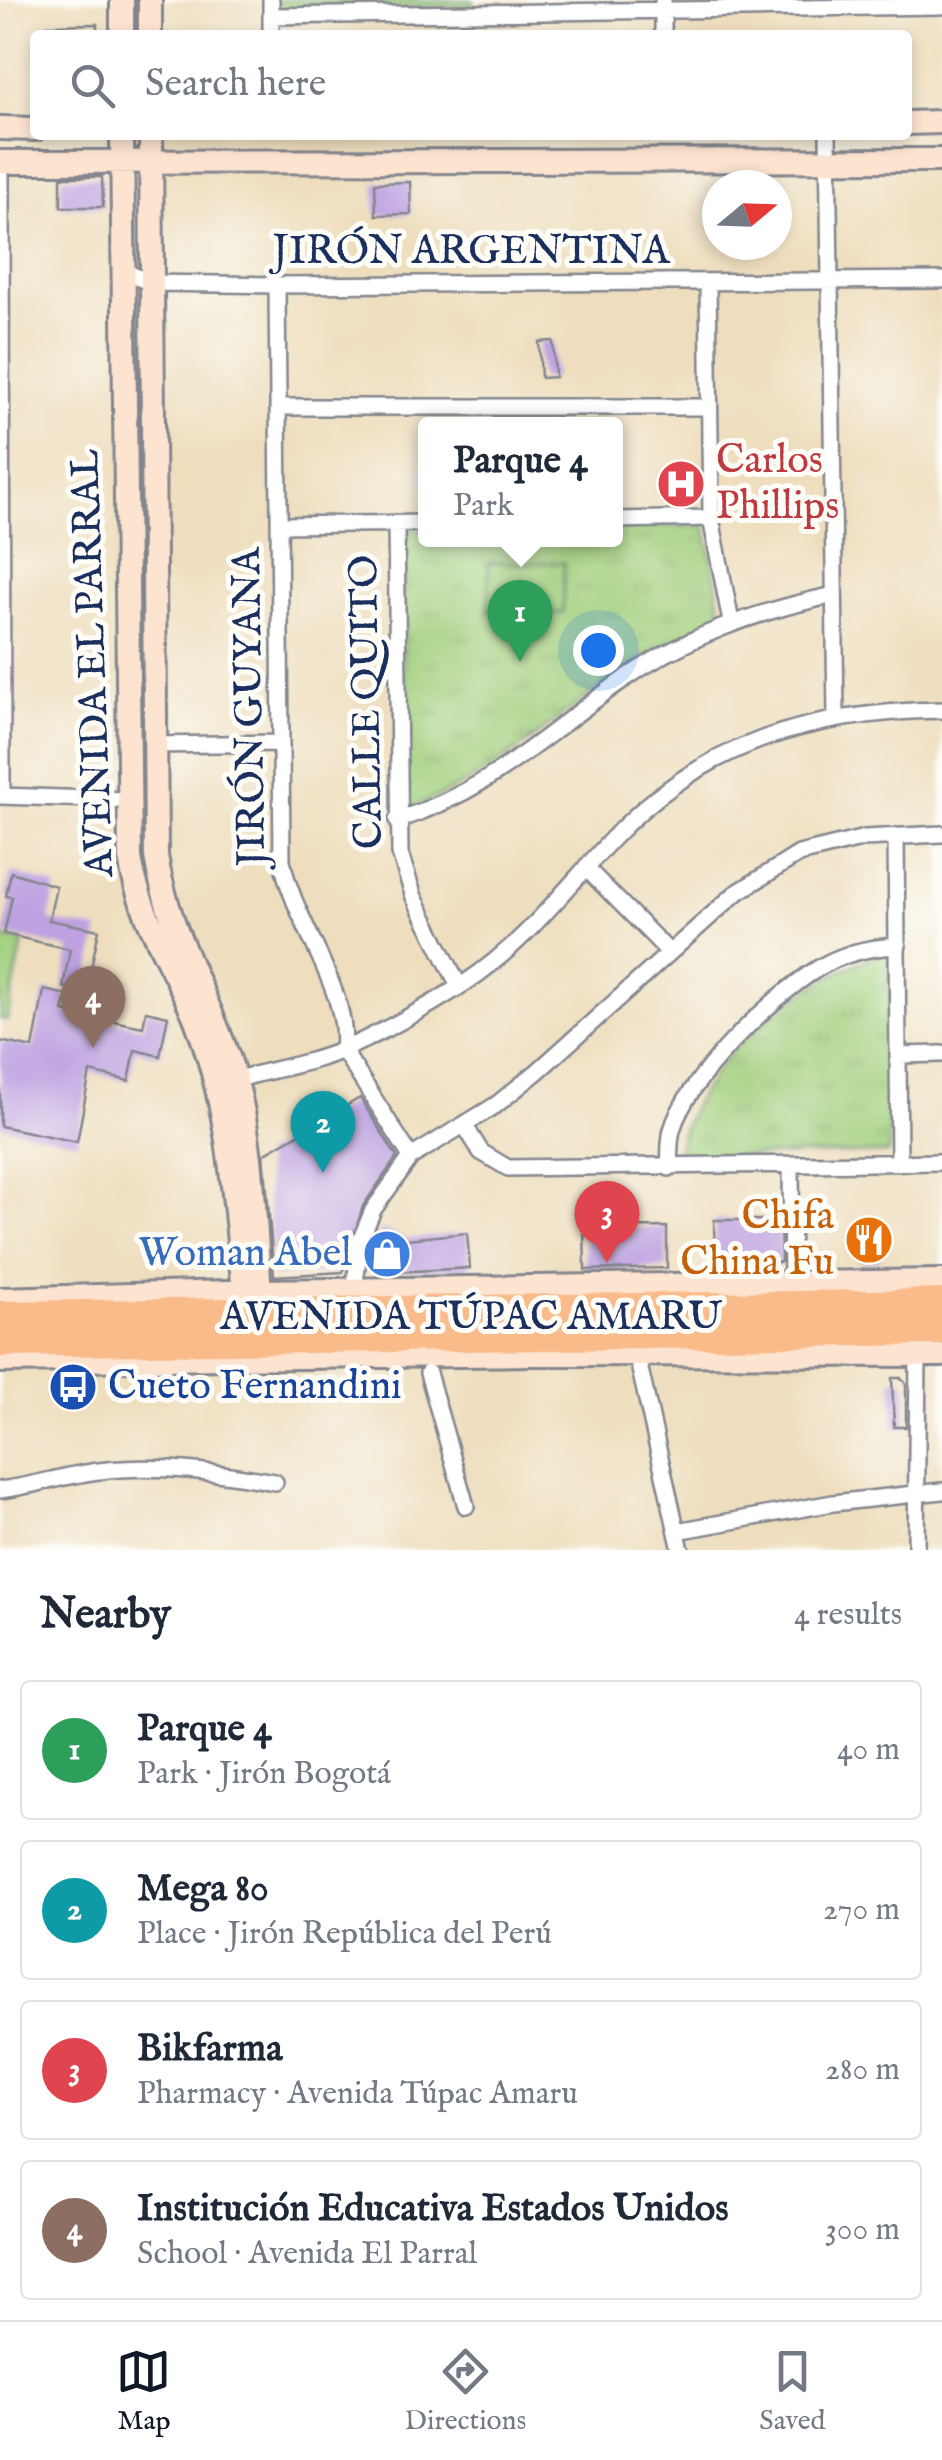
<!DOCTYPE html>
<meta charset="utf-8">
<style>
:root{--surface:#fff;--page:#f6f6f7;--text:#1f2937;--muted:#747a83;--line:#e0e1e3;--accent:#111827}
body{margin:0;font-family:"IM FELL English",serif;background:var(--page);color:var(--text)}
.compass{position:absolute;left:702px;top:170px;width:90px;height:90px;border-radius:50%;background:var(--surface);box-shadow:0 5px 15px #0003;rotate:71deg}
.you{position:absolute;left:598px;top:650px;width:35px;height:35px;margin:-25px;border:8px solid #fff;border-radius:50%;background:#1a73e8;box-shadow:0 0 0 15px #1a73e833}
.badge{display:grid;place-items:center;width:65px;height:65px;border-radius:50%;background:var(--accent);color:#fff;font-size:32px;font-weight:700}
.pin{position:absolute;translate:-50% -82px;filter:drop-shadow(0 2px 5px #0008)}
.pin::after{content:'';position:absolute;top:52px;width:35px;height:30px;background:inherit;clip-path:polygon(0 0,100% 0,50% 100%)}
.popup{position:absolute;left:418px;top:417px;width:205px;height:130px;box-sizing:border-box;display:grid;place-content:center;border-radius:10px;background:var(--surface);filter:drop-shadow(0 2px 8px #0005);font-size:32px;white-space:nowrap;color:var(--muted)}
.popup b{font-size:38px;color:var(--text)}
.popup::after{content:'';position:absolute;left:50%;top:100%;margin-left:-20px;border:20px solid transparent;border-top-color:var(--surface)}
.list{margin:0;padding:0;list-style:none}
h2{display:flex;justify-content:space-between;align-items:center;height:130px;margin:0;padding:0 40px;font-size:42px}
h2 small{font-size:32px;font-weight:400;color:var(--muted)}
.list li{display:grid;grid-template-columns:65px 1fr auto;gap:30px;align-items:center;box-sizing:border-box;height:140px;margin:0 20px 20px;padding:0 20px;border:2px solid var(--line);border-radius:10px}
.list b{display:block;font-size:38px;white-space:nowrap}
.list p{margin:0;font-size:32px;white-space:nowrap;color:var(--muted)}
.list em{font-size:32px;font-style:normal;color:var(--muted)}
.icon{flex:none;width:55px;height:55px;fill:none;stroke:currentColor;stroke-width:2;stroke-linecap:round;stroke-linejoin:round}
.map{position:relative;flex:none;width:942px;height:1550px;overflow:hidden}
.search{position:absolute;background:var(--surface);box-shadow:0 5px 15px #0003;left:30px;right:30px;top:30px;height:110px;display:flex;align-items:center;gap:25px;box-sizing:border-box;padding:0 35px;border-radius:10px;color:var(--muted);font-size:38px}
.sheet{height:770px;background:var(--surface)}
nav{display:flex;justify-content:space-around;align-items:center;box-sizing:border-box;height:140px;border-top:2px solid var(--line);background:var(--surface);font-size:28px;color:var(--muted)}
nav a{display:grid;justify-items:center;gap:5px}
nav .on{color:var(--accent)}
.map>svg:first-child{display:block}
.grass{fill:url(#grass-tufts);stroke:#5e7f6e;stroke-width:2.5}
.pitch{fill:#a1cf7d;stroke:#5e7f6e;stroke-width:2.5}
.building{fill:#bda1e1}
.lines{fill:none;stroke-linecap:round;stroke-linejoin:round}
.street-casing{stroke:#84868e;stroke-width:20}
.secondary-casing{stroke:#84868e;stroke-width:28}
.highway-casing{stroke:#84868e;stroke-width:35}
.street{stroke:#fff;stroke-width:15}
.secondary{stroke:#fde4d1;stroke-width:22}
.highway{stroke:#fabb8b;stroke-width:30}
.labels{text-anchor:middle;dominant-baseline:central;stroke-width:10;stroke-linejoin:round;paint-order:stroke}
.street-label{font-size:40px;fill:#1b2f5e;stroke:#fdfcf7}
.health-label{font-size:40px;fill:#be3a42;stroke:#fdfcf7;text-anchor:start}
.food-label{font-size:40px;fill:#c56008;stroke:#fdfcf7;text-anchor:end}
.shop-label{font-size:40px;fill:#366cbe;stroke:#fdfcf7;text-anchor:end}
.transit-label{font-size:40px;fill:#164399;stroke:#fdfcf7;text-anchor:start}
</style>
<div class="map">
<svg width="942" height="1550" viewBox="0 0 942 1550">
<defs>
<pattern id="grass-tufts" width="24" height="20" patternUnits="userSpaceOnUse" patternTransform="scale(2.5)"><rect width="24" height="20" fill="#a1cf7d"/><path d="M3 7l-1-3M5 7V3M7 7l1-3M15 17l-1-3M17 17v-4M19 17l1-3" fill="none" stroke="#8ab26e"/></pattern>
</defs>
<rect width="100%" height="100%" fill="#fdfcf7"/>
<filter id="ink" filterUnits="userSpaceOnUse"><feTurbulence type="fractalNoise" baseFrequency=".01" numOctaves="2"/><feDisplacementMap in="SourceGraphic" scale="20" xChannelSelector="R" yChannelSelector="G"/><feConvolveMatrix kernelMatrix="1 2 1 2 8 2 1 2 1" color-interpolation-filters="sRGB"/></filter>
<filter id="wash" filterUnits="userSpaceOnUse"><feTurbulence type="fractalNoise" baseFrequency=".0048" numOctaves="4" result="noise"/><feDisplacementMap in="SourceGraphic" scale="40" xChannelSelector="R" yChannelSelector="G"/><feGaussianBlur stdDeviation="2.25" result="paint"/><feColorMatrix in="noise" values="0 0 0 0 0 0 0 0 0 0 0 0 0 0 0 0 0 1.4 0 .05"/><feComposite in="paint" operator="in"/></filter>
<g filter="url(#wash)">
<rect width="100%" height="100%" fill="#eedebe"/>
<!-- grass -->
<path class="grass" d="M278 0H473V6L278 10Z
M706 526 722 617C684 635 646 652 613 677 546 727 485 784 404 810L403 530 425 529V540H615V527Z
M889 951V1153L677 1157C689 1063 804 978 889 951Z"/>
<!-- pitch -->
<path class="pitch" d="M489 563H564L563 613 489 612Z
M0 937 23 942 7 1020 0 1019Z"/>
<g id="blocks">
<!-- building -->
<path class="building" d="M97 24V35H48V25Z
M61 177H102L103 207H61Z
M410 182 411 214 376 215 375 183Z
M553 341 555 377 541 378 539 342Z
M11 872 56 886 49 920 99 930 86 992 63 987 70 949 4 934 12 897 6 896Z
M44 990 67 995 63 1011 143 1027 146 1011 168 1016 160 1056 135 1050 129 1081 90 1072 77 1142 0 1126V1041L33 1048Z
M360 1098 397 1157 363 1206 343 1272 274 1276 264 1154Z
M858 1218H877L879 1261 860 1262Z
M714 1220H780L781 1262 715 1264Z
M667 1227V1268L585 1270 584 1228Z
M381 1230 407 1239 467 1233 470 1268 378 1273 372 1263Z
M892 1378H901L906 1384V1427H894Z"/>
</g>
</g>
<g filter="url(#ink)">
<use href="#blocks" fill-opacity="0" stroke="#84868e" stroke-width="2.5"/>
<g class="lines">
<!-- street casing -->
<g class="street-casing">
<path id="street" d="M271 16 942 6
M271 35V0
M663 35V0
M828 135 836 717
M1 162 2 796
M123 271 151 283 277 285 942 280
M708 283 711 518 731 622
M277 285 282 860C292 919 351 992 343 1050L411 1157
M278 407H707
M615 520 711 518
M396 523 400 854 414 897 459 986
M281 525 425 523
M154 745 278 743
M0 796 127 800
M397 820C488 792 541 738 617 684 683 637 755 612 834 595
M896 836 899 1163
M586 868 669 952
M899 1055 942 1054
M228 1082C266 1070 309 1065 345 1049 385 1031 428 1007 465 983 522 946 566 888 612 839 703 742 813 712 942 710
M465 1126 481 1152 508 1168 942 1162
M791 1165 792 1283
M669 1168C670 1156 669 1141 672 1130 687 1078 772 997 817 969 841 954 869 947 898 946
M354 1289 361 1239 373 1210 411 1157 496 1105 538 1071 735 894 799 854 865 838 942 834
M637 1356 681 1550
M428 1373 466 1506
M0 1490C33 1486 65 1475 99 1471 157 1464 218 1472 275 1482
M677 1531 833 1503 942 1491
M916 1550 918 1356"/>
</g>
<!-- secondary casing -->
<g class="secondary-casing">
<path id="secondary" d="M150 0V35
M122 35V0
M907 123 942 122
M0 128 35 129
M122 135 130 858C139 917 174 965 196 1020 230 1108 234 1198 244 1291
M151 135 156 856C168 935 213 1003 235 1078 254 1145 254 1221 260 1291
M0 162 942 160
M0 1299 260 1291 942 1281
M0 1361 532 1354 942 1355"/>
</g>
<!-- highway casing -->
<g class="highway-casing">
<path id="highway" d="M0 1316 942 1304
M0 1342 942 1330"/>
</g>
<!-- street -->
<use href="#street" class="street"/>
<!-- secondary -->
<use href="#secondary" class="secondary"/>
<!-- highway -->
<use href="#highway" class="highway"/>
</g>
</g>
<!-- icons -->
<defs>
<g id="hospital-disc" transform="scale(2.5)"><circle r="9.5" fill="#e0444e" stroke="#fdfcf7"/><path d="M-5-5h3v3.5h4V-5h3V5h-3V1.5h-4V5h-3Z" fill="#fff"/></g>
<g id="restaurant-disc" transform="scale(2.5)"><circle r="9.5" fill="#e8710a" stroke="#fdfcf7"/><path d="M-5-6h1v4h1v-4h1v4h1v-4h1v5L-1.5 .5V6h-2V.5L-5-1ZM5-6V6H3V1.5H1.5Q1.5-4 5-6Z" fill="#fff"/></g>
<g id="shop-disc" transform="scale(2.5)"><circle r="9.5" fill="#3f7fe0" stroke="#fdfcf7"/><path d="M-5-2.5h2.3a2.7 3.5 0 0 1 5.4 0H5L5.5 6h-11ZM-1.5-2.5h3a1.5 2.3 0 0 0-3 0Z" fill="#fff"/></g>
<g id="bus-disc" transform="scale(2.5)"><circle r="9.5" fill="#1a4fb4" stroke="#fdfcf7"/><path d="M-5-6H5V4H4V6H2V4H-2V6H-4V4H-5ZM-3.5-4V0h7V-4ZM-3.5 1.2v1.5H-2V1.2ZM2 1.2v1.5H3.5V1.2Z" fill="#fff"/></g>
</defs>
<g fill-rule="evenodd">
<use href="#hospital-disc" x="681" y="484"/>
<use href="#restaurant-disc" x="869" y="1240"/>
<use href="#shop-disc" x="387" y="1254"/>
<use href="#bus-disc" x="73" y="1387"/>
</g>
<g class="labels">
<!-- street labels -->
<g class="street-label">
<text x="471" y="252">JIRÓN ARGENTINA</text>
<text transform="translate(94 663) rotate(-92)">AVENIDA EL PARRAL</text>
<text transform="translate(368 702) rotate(-91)">CALLE QUITO</text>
<text transform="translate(251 707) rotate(-91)">JIRÓN GUYANA</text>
<text x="471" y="1318">AVENIDA TÚPAC AMARU</text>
</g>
<!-- health labels -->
<g class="health-label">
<text x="716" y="461">Carlos<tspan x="716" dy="46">Phillips</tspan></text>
</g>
<!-- food labels -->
<g class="food-label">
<text x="834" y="1217">Chifa<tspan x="834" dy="46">China Fu</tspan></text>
</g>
<!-- shop labels -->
<g class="shop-label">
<text x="352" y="1254">Woman Abel</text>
</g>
<!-- transit labels -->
<g class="transit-label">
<text x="108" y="1387">Cueto Fernandini</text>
</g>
</g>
</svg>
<svg class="compass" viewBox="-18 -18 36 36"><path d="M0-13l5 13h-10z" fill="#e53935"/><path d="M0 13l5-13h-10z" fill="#747a83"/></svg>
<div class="you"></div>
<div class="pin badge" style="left:520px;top:662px;background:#2e9e5b">1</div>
<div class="popup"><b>Parque 4</b>Park</div>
<div class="pin badge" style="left:323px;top:1173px;background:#0f9aa8">2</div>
<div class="pin badge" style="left:607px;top:1263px;background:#e0444e">3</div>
<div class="pin badge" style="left:93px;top:1048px;background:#8d6e63">4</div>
<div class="search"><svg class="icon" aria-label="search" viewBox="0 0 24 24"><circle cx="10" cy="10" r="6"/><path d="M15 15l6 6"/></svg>Search here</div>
</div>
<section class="sheet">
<h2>Nearby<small>4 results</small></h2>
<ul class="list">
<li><span class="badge" style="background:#2e9e5b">1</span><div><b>Parque 4</b><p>Park · Jirón Bogotá</p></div><em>40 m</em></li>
<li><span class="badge" style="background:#0f9aa8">2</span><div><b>Mega 80</b><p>Place · Jirón República del Perú</p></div><em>270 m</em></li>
<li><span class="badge" style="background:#e0444e">3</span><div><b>Bikfarma</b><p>Pharmacy · Avenida Túpac Amaru</p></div><em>280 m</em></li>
<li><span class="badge" style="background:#8d6e63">4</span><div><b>Institución Educativa Estados Unidos</b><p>School · Avenida El Parral</p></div><em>300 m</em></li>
</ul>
</section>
<nav>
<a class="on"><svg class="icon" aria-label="map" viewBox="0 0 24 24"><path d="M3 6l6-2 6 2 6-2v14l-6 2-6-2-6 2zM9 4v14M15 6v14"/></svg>Map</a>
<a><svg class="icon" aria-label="directions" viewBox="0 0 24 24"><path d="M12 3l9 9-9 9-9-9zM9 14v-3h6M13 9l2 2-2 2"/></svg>Directions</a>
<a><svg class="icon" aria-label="saved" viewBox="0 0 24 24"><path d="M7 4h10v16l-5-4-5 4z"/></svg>Saved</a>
</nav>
